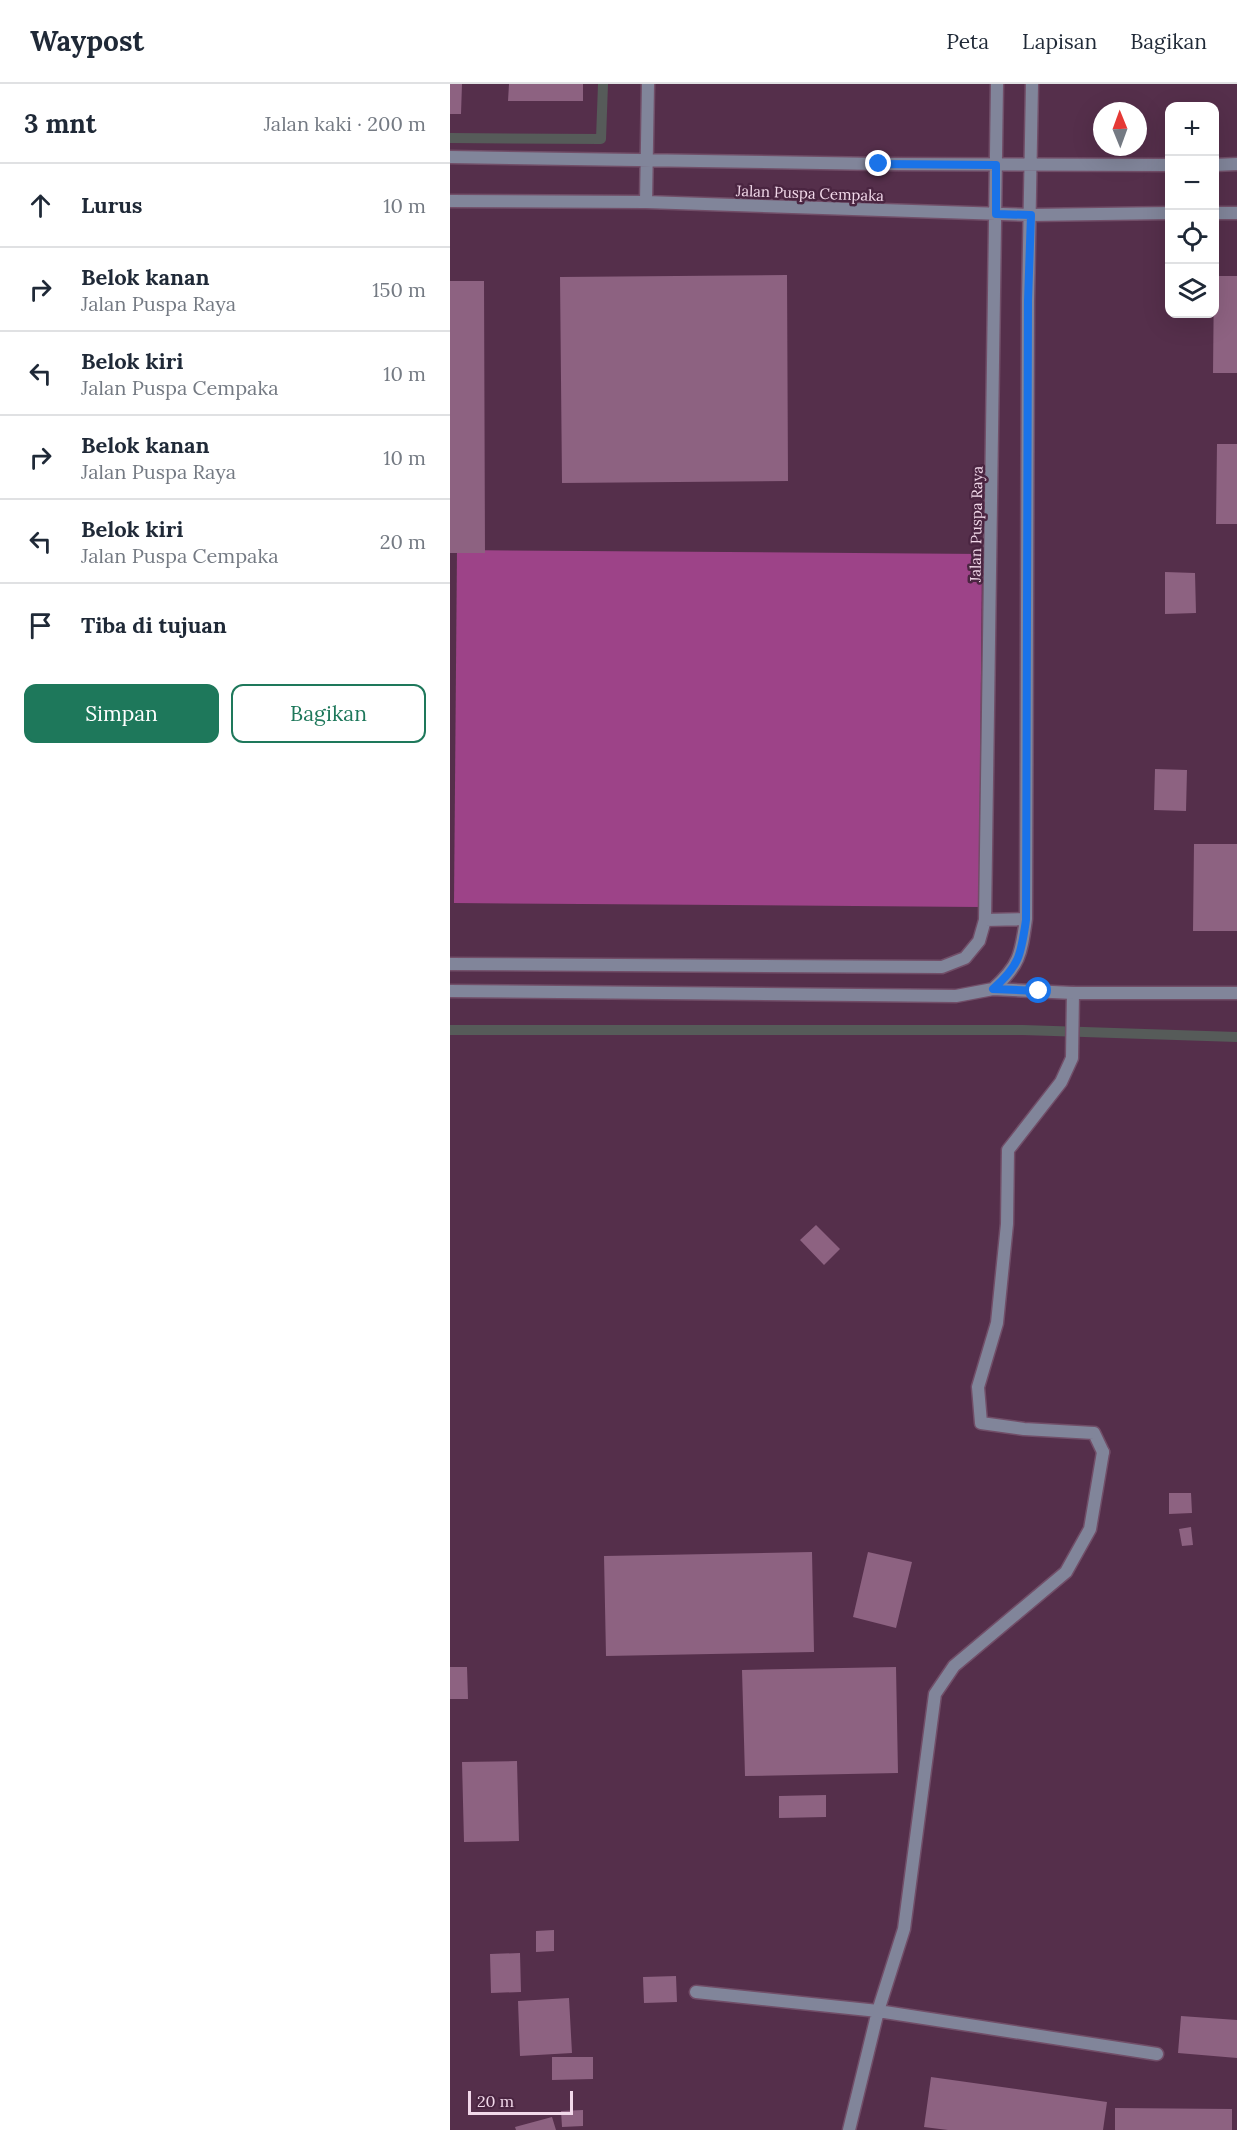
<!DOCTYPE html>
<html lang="id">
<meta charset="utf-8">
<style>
:root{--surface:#fff;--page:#f2f2f3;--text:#1f2937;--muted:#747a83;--line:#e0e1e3;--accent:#1e785b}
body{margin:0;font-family:Lora,serif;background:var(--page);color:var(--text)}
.controls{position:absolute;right:18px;top:18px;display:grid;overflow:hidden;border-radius:12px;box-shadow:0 6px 24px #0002}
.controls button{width:54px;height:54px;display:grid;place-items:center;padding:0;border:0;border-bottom:2px solid var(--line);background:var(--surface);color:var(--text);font:30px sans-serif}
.compass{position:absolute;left:643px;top:18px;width:54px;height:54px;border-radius:50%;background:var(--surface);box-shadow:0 6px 24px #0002;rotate:359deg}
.scale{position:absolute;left:18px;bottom:15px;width:105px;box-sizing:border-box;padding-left:6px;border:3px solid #f2d9ea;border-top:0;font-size:16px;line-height:21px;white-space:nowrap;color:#f2d9ea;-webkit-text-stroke:4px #4a2541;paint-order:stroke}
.stop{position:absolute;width:18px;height:18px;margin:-14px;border:4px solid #1a73e8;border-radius:50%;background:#fff}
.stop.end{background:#1a73e8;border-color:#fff;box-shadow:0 2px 6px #0008}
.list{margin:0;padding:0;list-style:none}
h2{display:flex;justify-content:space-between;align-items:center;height:78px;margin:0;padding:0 24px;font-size:26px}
h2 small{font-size:20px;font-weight:400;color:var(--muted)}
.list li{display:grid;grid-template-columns:39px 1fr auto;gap:18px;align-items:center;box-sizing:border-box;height:84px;padding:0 24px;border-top:2px solid var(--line)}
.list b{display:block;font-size:22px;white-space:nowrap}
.list p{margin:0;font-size:20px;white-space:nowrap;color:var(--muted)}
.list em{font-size:20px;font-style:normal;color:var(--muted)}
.actions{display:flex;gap:12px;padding:18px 24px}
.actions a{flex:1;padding:14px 0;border:2px solid var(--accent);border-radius:12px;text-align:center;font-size:21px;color:var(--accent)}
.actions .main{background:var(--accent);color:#fff}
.icon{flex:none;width:33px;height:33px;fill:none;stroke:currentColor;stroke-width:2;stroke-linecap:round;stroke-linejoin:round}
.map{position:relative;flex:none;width:787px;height:2046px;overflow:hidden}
header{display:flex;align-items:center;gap:36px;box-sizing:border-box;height:84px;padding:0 30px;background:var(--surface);border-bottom:2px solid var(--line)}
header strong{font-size:28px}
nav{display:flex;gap:33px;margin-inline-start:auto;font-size:21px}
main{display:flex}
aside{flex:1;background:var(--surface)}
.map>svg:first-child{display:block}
.green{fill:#9d4388}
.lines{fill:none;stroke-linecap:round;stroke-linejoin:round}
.stream{stroke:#565b59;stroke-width:10}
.building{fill:#8d6281}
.lane-casing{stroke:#714e68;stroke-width:15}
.street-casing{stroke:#714e68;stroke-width:15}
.lane{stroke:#81859a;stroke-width:12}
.street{stroke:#81859a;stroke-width:12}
.route{stroke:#1a73e8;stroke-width:8}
.labels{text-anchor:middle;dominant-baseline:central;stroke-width:5;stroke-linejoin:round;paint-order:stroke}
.street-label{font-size:15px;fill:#f2d9ea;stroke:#4a2541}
</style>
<header>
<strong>Waypost</strong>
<nav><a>Peta</a><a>Lapisan</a><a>Bagikan</a></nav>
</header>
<main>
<aside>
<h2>3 mnt<small>Jalan kaki · 200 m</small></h2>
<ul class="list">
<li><svg class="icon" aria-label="ahead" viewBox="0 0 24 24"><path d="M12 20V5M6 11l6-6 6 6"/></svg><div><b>Lurus</b></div><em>10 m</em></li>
<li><svg class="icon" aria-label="right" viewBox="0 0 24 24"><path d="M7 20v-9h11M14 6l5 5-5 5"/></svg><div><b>Belok kanan</b><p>Jalan Puspa Raya</p></div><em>150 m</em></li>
<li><svg class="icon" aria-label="left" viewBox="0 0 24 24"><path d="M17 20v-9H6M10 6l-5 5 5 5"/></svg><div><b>Belok kiri</b><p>Jalan Puspa Cempaka</p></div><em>10 m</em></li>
<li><svg class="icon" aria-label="right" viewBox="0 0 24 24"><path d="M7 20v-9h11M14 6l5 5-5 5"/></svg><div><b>Belok kanan</b><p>Jalan Puspa Raya</p></div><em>10 m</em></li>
<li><svg class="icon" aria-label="left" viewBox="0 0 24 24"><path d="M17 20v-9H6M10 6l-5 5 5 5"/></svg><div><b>Belok kiri</b><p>Jalan Puspa Cempaka</p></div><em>20 m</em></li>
<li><svg class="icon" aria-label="arrive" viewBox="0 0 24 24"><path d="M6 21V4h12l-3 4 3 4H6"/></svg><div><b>Tiba di tujuan</b></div></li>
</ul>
<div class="actions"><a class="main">Simpan</a><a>Bagikan</a></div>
</aside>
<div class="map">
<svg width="787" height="2046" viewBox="0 0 787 2046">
<rect width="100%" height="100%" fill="#552f4b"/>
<!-- green -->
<path class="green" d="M7 466 532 470 529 823 4 819Z"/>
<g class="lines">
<!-- stream -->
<path class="stream" d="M0 54 151 55 153 0
M0 946H573L787 953"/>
</g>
<!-- building -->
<path class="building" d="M0 0H12L11 30H0Z
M59 0H133V17H58Z
M337 191 338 397 112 399 110 193Z
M764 192H787V289H763Z
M0 197H34L35 469H0Z
M767 360H787V440H766Z
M715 488 745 489 746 529 715 530Z
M705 685 737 686 736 727 704 726Z
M744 760H787V847H743Z
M366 1141 390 1165 374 1181 350 1156Z
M719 1409H741L742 1429 719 1430Z
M741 1443 743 1461 732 1462 729 1445Z
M362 1468 364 1568 156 1572 154 1472Z
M418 1468 462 1478 446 1544 403 1533Z
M0 1583H17L18 1615H0Z
M446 1583 448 1689 295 1692 292 1586Z
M67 1677 69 1757 14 1758 12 1678Z
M376 1711V1733L329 1734V1712Z
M104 1846V1867L86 1868V1847Z
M70 1869 71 1908 41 1909 40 1870Z
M226 1892 227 1918 194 1919 193 1893Z
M119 1914 122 1969 70 1972 68 1917Z
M731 1932 787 1936V1974L728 1969Z
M102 1973H143V1995L102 1996Z
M481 1993 657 2018 653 2046H498L474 2043Z
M665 2024 782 2025V2046H665Z
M133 2026V2042L112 2043 111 2027Z
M102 2033 106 2046H66L65 2043Z"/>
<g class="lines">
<!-- lane casing -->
<g class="lane-casing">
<path id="lane" d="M623 909 622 974 611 998 558 1066 557 1140 547 1239 528 1303 531 1339 574 1345 644 1349 653 1368"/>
</g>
<!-- street casing -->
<g class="street-casing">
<path id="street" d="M0 73 429 80 720 81
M764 81 787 80
M0 117 196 118 581 131 720 129
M196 118 198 0
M764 129H787
M535 836 576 835
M0 880 492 883 515 874 529 857 535 836 547 0
M543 905C570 881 571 870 576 835L578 217 582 0
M0 907 506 912 543 905 623 909H787
M246 1908 428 1927 707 1970
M399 2046 428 1927 454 1845 485 1610 504 1582 616 1488 640 1445 653 1368"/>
</g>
<!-- lane -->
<use href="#lane" class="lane"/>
<!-- street -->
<use href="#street" class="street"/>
</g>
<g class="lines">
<!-- route -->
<path class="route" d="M429 80 546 81V130L581 131 578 217 576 836C571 870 570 881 543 905L589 907"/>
</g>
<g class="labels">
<!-- street labels -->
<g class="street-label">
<text transform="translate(360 109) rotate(2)">Jalan Puspa Cempaka</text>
<text transform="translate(526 440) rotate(-89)">Jalan Puspa Raya</text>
</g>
</g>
</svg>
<div class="controls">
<button>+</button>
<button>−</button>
<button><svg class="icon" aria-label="locate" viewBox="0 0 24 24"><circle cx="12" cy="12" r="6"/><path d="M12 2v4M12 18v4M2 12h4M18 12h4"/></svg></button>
<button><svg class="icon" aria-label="layers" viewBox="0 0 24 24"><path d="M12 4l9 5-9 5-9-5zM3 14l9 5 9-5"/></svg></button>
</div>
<svg class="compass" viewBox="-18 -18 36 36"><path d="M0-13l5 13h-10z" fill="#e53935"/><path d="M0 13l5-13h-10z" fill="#747a83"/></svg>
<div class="scale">20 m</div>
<div class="stop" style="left:589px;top:907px"></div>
<div class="stop end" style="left:429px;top:80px"></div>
</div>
</main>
